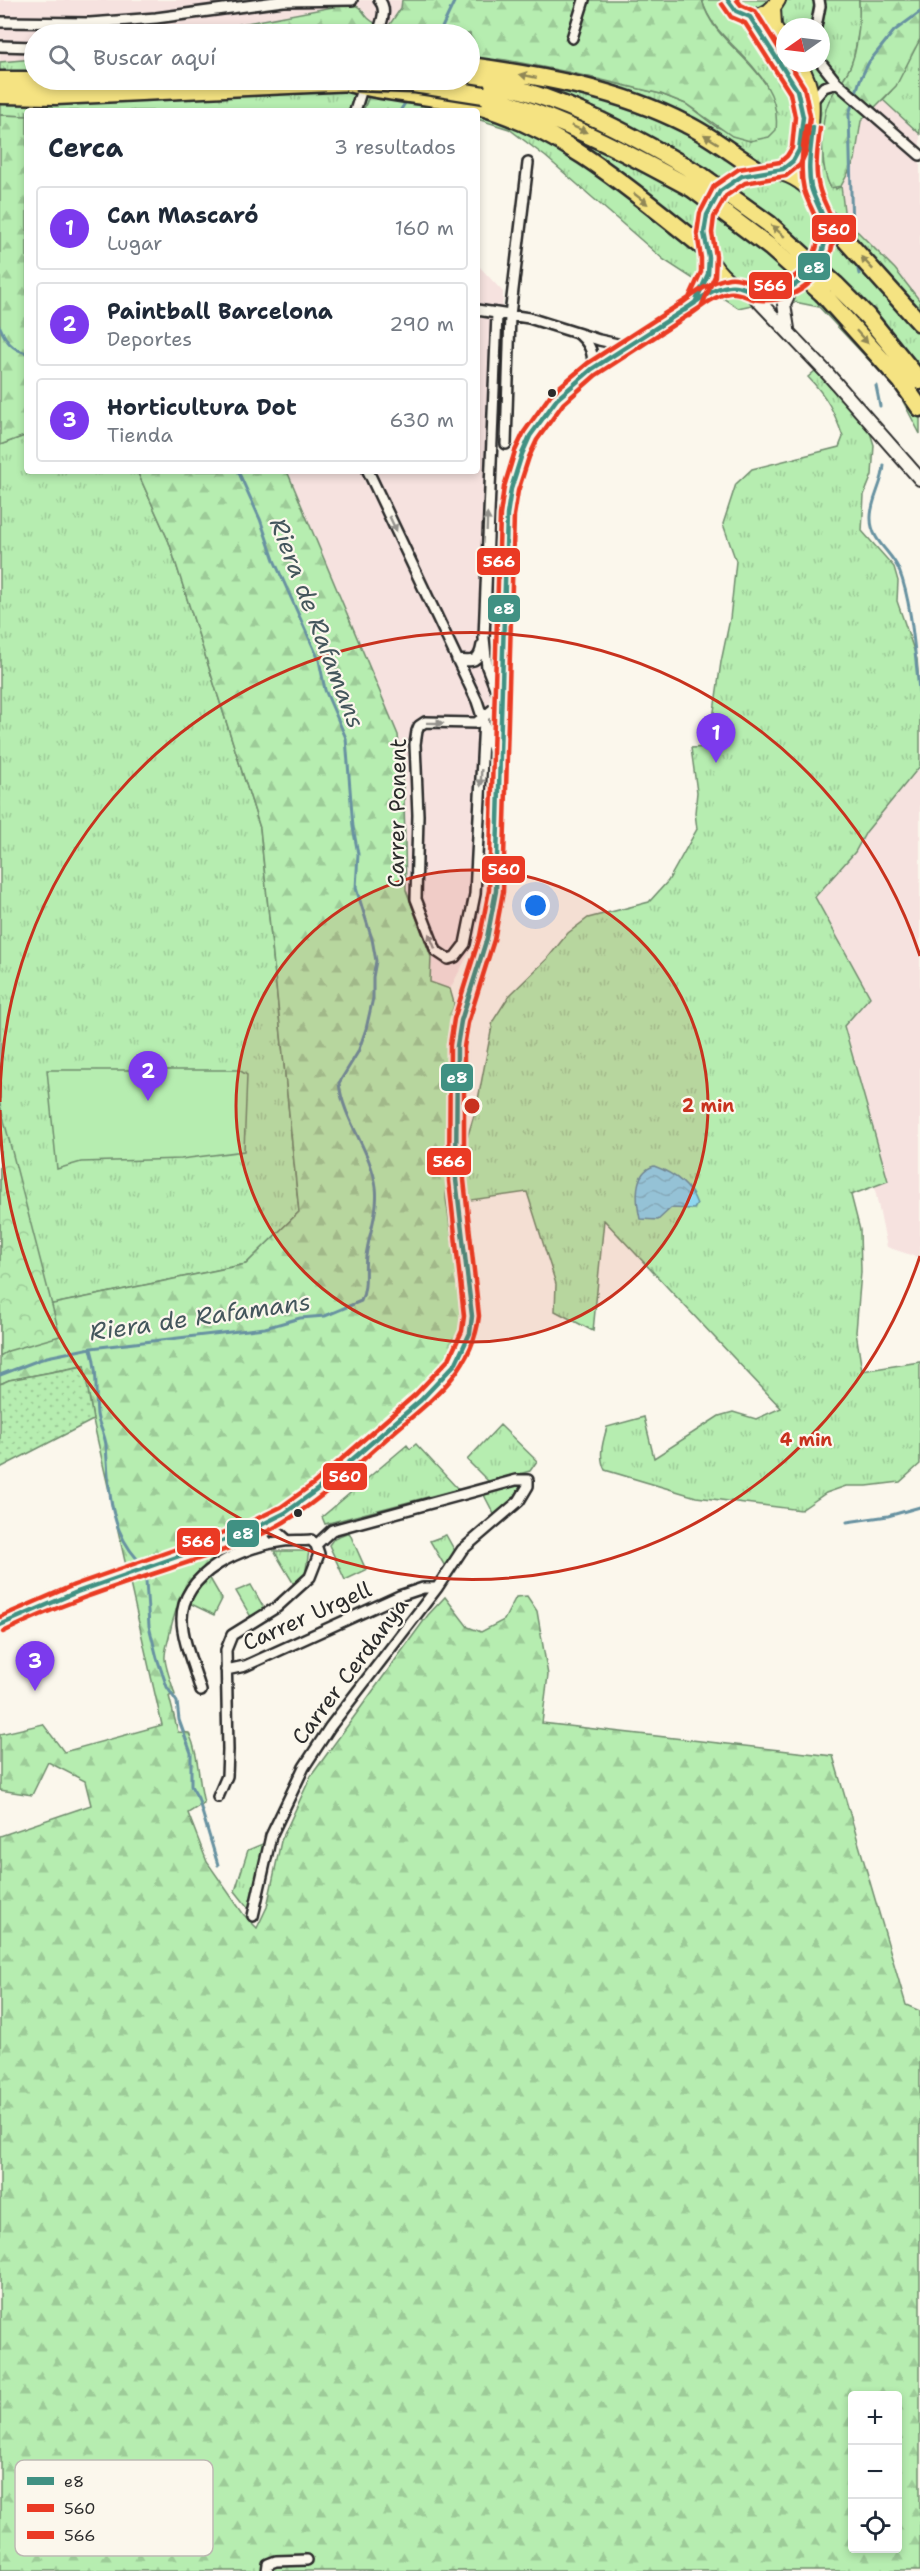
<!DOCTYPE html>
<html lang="es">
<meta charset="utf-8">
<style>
:root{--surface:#fff;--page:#f6f6f7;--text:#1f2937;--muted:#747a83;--line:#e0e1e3;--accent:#7c3aed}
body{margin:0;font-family:"Shantell Sans",sans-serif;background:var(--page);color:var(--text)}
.controls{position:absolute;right:18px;bottom:18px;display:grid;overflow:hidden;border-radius:6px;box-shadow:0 3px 9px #0003}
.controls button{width:54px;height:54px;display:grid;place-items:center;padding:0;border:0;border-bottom:2px solid var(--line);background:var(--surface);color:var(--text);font:30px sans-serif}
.compass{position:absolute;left:776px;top:18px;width:54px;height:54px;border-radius:50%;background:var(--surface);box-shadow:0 3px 9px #0003;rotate:256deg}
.you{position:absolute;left:536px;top:906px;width:21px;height:21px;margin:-15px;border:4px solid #fff;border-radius:50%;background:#1a73e8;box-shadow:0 0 0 9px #1a73e833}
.badge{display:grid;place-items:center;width:39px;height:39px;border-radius:50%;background:var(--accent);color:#fff;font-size:20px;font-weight:700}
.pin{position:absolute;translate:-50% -50px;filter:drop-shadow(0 2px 3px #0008)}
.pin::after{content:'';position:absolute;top:32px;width:21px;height:18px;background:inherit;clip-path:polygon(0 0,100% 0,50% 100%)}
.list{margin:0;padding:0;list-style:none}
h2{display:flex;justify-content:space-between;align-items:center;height:78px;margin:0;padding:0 24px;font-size:26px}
h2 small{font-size:20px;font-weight:400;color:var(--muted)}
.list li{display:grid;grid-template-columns:39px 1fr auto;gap:18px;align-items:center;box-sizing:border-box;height:84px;margin:0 12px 12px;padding:0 12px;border:2px solid var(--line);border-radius:6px}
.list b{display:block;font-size:22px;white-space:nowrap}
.list p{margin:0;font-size:20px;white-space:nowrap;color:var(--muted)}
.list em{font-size:20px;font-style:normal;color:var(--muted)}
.icon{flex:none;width:33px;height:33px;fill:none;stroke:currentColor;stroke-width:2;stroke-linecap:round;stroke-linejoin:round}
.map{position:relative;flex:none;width:920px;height:2571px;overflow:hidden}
.search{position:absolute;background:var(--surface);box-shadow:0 3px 9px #0003;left:24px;top:24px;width:456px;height:66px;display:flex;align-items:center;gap:15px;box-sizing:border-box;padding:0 21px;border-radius:33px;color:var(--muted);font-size:22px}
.panel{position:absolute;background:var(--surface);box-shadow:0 3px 9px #0003;left:24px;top:108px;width:456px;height:366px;border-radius:6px}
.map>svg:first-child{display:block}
.built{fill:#f6e2df}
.grass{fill:url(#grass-tufts);stroke:#708c6e;stroke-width:1.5;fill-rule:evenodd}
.forest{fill:url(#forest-firs);stroke:#708c6e;stroke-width:1.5;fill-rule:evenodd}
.park{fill:url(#park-crowns);stroke:#708c6e;stroke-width:1.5}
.garden{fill:url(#garden-dots);stroke:#708c6e;stroke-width:1.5}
.pitch{fill:#b6edb0;stroke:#708c6e;stroke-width:1.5}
.water{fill:url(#water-waves);stroke:#6792a1;stroke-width:1.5}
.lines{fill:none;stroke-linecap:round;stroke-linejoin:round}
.stream{stroke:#6792a1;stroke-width:3}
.street-casing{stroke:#2b2b2b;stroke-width:14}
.secondary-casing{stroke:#2b2b2b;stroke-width:16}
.primary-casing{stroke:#2b2b2b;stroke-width:18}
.highway-casing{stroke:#2b2b2b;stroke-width:21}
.street{stroke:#fbf7ec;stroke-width:9}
.secondary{stroke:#fbf7ec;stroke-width:12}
.primary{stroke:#f5e382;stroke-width:14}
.highway{stroke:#f5e382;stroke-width:16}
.highway-bridge-casing{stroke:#2b2b2b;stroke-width:21;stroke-linecap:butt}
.highway-bridge{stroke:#f5e382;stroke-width:16}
.bus-1-casing{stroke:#fbf7ec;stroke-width:9}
.bus-2-casing{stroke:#fbf7ec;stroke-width:9}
.bus-3-casing{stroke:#fbf7ec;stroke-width:9}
.bus-1{stroke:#409183;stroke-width:4.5}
.bus-2{stroke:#ea3a24;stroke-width:4.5}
.bus-3{stroke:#ea3a24;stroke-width:4.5}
.oneway{fill:#908756}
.oneway2{fill:#93918c}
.ring{fill:none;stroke:#c8321e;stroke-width:3}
.bus-dot{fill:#2b2b2b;stroke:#fbf7ec;stroke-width:2}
.labels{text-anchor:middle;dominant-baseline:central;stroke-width:4.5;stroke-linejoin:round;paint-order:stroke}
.street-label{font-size:22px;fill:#2b2b2b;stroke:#fbf7ec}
.water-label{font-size:24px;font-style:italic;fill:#44565c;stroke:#fbf7ec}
.key{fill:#fbf7ec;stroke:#bdbab2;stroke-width:1.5}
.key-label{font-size:16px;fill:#2b2b2b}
.centre{fill:#c8321e;stroke:#fbf7ec;stroke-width:3}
.ring-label{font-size:18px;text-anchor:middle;font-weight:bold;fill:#c8321e;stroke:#fbf7ec;stroke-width:4.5;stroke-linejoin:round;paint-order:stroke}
.line-badge{stroke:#fbf7ec;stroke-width:2}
.badge-label{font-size:16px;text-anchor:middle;font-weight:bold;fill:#fff}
</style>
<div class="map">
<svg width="920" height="2571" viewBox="0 0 920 2571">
<defs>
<pattern id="grass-tufts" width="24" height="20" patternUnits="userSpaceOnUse" patternTransform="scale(1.5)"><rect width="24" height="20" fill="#b6edb0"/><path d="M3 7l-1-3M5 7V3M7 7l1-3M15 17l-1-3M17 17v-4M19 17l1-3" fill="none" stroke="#9dcb98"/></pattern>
<pattern id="forest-firs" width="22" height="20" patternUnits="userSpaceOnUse" patternTransform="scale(1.5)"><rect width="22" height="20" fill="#b6edb0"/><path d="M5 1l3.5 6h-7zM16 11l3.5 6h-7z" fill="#9dcb98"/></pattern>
<pattern id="park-crowns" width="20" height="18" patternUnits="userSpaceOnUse" patternTransform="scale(1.5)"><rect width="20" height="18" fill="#b6edb0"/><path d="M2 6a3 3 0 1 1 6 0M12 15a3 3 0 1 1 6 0" fill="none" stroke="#9dcb98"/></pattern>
<pattern id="garden-dots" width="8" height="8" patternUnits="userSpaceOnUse" patternTransform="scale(1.5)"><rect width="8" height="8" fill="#b6edb0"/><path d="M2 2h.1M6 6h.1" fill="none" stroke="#9dcb98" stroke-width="1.8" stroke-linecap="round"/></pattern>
<pattern id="water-waves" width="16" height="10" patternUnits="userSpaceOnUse" patternTransform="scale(1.5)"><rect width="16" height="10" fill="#8fd7f0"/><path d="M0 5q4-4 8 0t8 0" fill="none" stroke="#7cb9ce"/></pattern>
</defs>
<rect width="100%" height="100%" fill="#fbf7ec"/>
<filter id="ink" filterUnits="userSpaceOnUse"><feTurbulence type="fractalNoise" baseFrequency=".0167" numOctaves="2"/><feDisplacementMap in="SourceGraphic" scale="12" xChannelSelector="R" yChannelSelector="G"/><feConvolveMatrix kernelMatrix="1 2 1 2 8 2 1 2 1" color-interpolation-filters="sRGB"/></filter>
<g filter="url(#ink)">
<!-- built -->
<path class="built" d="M0 0H402L401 8 386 30 367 18 365 11 349 4 186 34H34V59L0 62Z
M883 100 920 134V301L895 269 845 219 841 186 856 154 859 127 861 121Z
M477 264 503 292 485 869 481 917 471 949 450 989 430 982 431 956 406 892 404 798 398 735 287 471H477Z
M920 769V1258L887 1247 839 1019 808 889 885 796Z"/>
<!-- grass -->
<path class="grass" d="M702 0H859L860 22 854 57 849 70 829 101 825 118 823 164 836 189 841 186 845 219 895 269 920 301V434L897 390 819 307 780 299 738 308 664 260 546 157 509 129 477 119V111L430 109 462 80H470V72L498 59 506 60 568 72 661 94 686 104 715 126 750 141 765 82C759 75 754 67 747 60 730 41 709 26 702 0ZM785 27H821V63H785Z
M920 39V134L883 100 891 91Z
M34 59V80H376L363 111H27V116L0 115V62Z
M815 371 869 429 874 445 872 475 864 495 862 531 894 567 898 581 897 601 917 659 920 695V766L866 832 855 852 815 897 870 997 844 1026 888 1181 851 1195 860 1230 861 1272 856 1332 862 1371 920 1362V1464L900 1482 867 1486H846L826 1493 801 1510 696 1497 605 1470C598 1456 603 1442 607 1427L644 1417 654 1458 719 1416 733 1412 756 1419 781 1408 604 1220 593 1331 555 1311 556 1284 527 1192 464 1201 463 1152 477 1105 493 1021 509 996 547 959 568 933 588 918 649 902 668 881 697 829 695 813 697 792 691 748 709 747 721 662 730 619 736 561 723 524 736 484 752 469 839 447 843 437C834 411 827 397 808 377Z
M27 435V471H137L169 542 260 828 299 1212 246 1264 0 1315V445Z
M500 1425 537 1461 530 1471 489 1482 467 1460Z
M416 1444 458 1489 325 1524 322 1517 407 1445 410 1449Z
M514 1484 520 1487 512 1502 495 1516 484 1495Z
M349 1532 366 1570 345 1580 329 1545 334 1538Z
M446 1535 456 1553 446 1568 430 1541Z
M274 1551H309L305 1575 295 1586Z
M208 1575 222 1599 214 1615 189 1603Z
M251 1585 264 1608 251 1617 236 1591Z
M265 1843 259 1878 250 1910 235 1891 248 1850Z"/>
<!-- forest -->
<path class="forest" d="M402 0H702C715 51 783 68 776 130L769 137 750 141 732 136 686 104 661 94 568 72 506 60 498 59 470 73V34H187L349 4C363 7 360 9 368 18 373 23 381 26 386 30L401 8Z
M859 0H920V39L896 86 861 121 855 160 841 186 831 188C820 170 820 120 829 101 835 88 846 78 851 65 859 44 860 21 859 0Z
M376 80H462L428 111H363Z
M0 115 27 116V435L0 445Z
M137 471H287L398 735 404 798 406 890 431 957 430 982 450 989 454 1003 450 1031 446 1199 452 1240 461 1274 465 1310 460 1337 445 1367 333 1469 260 1519 259 1542C209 1561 182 1575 170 1632 169 1640 164 1651 165 1659 166 1670 172 1683 175 1695L169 1696 178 1732 189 1733C199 1755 198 1779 204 1803L188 1813 207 1862 244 1915 257 1928 267 1907 281 1841 311 1776 428 1615 445 1597 468 1627 481 1632 504 1620 516 1597 527 1596 537 1611 548 1675 542 1723 833 1756 906 2005 920 2011V2571H0V1836L91 1805 85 1781 48 1762 32 1795 0 1790V1734L43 1724 64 1752 162 1725 93 1420 84 1366 9 1380 0 1384V1315L246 1264 299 1212 260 828 169 542ZM852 2396H898V2548H852Z"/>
<!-- park -->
<path class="park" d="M0 1105 60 1336 8 1351 0 1356Z"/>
<!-- garden -->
<path class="garden" d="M84 1366 93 1420 0 1468V1384L9 1380Z"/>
<!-- pitch -->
<path class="pitch" d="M47 1070H239L247 1075 244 1151 181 1159 81 1162 57 1169Z"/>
<!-- water -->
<path class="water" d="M654 1166C673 1173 690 1184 697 1204L694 1209 671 1208 658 1220 640 1219C636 1201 633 1172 654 1166Z"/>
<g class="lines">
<!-- stream -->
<path class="stream" d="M439 34 455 0
M400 111 407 100
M852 232 849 114 860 80 869 62 894 31 920 12
M857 265 859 274
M0 327C6 341 11 349 27 353
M876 386 880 406
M884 465C883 484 870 501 871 519 871 541 892 552 899 570 913 605 915 661 920 698
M91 1349C98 1371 95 1392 97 1414 98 1424 105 1434 106 1445 109 1487 108 1527 138 1560
M0 1375 47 1357 91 1348 265 1328 300 1318 325 1316 361 1301C368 1286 364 1272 366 1256 369 1234 379 1209 376 1187 371 1150 343 1120 339 1083L358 1052 366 1029 373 998V977L376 961 372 939 356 888 358 854 353 827 346 738 325 690 319 660 274 560 260 519 238 471
M847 1522 888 1516 920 1507
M146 1581 149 1626 157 1658 167 1687 177 1702 179 1720 191 1753V1786L198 1798 218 1865"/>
<!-- street casing -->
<g class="street-casing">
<path id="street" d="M0 22 90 23 156 18 283 1 352 0
M816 27 820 6 819 0
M378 34C381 23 388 9 379 0
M572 38 584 0
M0 46 34 47
M821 63 837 83 920 155
M813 100 824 87 837 83
M355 111 362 89
M477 310 529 318 599 340 627 346
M580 335C591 345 594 354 592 369
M506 444 510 315 528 163
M368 471 477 701 497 762
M457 660C473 662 479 662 482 645
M484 720 475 894 465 944 455 957 448 959 436 951 416 899 418 815 415 744 417 731 419 726 425 722 476 723 501 703 487 667 484 638 497 314
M268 1523 287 1540
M258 1527 268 1544
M226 1670 245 1666 399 1596 423 1588H437
M201 1691C195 1670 182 1640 182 1619 182 1572 244 1546 284 1541 292 1540 302 1541 311 1540L316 1545 319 1554 310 1577 277 1607 232 1635 226 1650 228 1750 227 1776 218 1797
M253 1916 271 1836 304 1767 330 1727 437 1588 462 1550 519 1501 528 1486V1480H516L332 1530 316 1545
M267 2571 268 2564 276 2561 307 2560"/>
</g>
<!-- secondary casing -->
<g class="secondary-casing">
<path id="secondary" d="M749 291 827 373 920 479
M695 303 708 274 709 257
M788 329 784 304 792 287
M0 1625C66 1590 139 1572 208 1547 228 1539 248 1533 267 1523 315 1499 354 1456 395 1422 429 1393 470 1364 472 1316L456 1180 457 1046 461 1021 487 938 496 891 507 515C522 407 573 380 659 327 683 311 707 291 735 285"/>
</g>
<!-- primary casing -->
<g class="primary-casing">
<path id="primary" d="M728 0C740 21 766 22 778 0
M773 8 774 26 785 46
M750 17C774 54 813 94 801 142 797 158 789 166 774 171
M799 63C820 98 809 121 809 158 809 171 812 183 814 195
M704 232a61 61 0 1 1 122 0a61 61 0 1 1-122 0Z"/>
</g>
<!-- highway casing -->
<g class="highway-casing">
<path id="highway" d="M470 66C543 76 620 90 686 124 713 137 735 156 760 171
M470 77C559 95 624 130 702 176
M0 80H72
M344 82C388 94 434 95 478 106 566 130 638 196 708 251
M0 95 56 96 353 82
M484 95C560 118 624 151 693 189
M824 216 920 323
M836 285 867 316 920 381
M823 294 901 381 920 408"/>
</g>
<!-- street -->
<use href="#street" class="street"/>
<!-- secondary -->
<use href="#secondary" class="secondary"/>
<!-- primary -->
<use href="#primary" class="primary"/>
<!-- highway -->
<use href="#highway" class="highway"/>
<!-- highway-bridge casing -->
<g class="highway-bridge-casing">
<path id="highway-bridge" d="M355 82 414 84 484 95
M702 176 769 224 836 285
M693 189 770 247 823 294"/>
</g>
<!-- highway-bridge -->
<use href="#highway-bridge" class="highway-bridge"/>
<!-- bus-1 casing -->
<g class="bus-1-casing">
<path id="bus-1" d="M685 310C698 300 713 288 729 286 741 284 749 292 760 293 794 296 823 268 826 235 827 217 815 203 811 187 807 167 811 147 813 127
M0 1625 77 1592 245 1533 285 1513 318 1489 421 1400 456 1363 470 1333 472 1316 456 1180 457 1046 461 1021 487 938 496 891 507 515 511 489 522 454 530 436 557 399 592 369 695 303 708 274 709 257 704 233 707 215 720 191 742 176 783 169 793 161 799 150 803 117 797 90 750 17 736 11 728 0"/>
</g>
<!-- bus-2 casing -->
<g class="bus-2-casing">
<path id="bus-2" d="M737 0 741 5 756 12 785 58
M689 316C701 307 714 296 729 293 740 291 749 300 760 300 798 303 831 272 834 235 835 217 823 204 819 187 814 168 818 147 820 128
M3 1632C56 1606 110 1588 165 1570 201 1558 238 1547 272 1529 320 1503 358 1463 400 1427 437 1396 473 1367 479 1316L464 1180V1047L468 1023 494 940 503 892 514 516 518 491 529 457 537 440 563 404 596 375 701 307 715 276 716 256 712 233 714 217 726 196 745 183 786 176 800 165 806 152 810 116 804 87 789 63"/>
</g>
<!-- bus-3 casing -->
<g class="bus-3-casing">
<path id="bus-3" d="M681 304C695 293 711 281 729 278 741 276 748 284 760 285 790 290 817 263 819 234 819 218 808 205 804 190 799 169 803 147 806 126
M0 1617 74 1585 242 1526 281 1507 313 1484 416 1394 449 1359 462 1331 464 1316 449 1181 450 1045 454 1019 480 936 489 890 500 515 504 487 515 451 524 432 551 394 588 363 689 298 701 272V258L697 233 700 213 714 186 739 169 780 162 787 156 792 148 795 117 790 93 745 23 731 17 722 4"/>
</g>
<!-- bus-1 -->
<use href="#bus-1" class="bus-1"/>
<!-- bus-2 -->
<use href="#bus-2" class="bus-2"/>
<!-- bus-3 -->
<use href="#bus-3" class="bus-3"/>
</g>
<!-- one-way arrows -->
<defs><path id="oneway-solid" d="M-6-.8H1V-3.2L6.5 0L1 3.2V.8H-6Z" transform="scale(1.5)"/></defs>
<g class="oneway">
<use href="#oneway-solid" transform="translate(528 76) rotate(-168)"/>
<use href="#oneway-solid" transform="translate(579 129) rotate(24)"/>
<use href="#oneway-solid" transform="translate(711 139) rotate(-148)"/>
<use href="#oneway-solid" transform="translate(641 199) rotate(38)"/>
<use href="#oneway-solid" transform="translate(778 231) rotate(-139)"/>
<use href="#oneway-solid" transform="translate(867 263) rotate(-133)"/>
<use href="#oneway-solid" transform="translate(862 337) rotate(48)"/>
</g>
<g class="oneway2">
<use href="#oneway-solid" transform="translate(487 522) rotate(-88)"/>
<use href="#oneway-solid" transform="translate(393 524) rotate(65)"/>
<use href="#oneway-solid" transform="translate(435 723) rotate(1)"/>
<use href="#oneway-solid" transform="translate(481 778) rotate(92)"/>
<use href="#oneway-solid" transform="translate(432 941) rotate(-112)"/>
</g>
</g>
<!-- distance rings -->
<circle cx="472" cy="1106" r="236" fill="#c8321e" fill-opacity=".12"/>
<g class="ring">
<circle cx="472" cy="1106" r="236"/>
<path d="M920 1256A472 472 0 0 1 0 1110M0 1102A472 472 0 0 1 920 956"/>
</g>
<!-- markers -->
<g class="bus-dot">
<circle cx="552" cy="393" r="5"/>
<circle cx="298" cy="1513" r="5"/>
</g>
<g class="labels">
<!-- street labels -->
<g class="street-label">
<text transform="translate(397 813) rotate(-89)">Carrer Ponent</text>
<text transform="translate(307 1616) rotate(-24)">Carrer Urgell</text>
<text transform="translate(350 1671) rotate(-53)">Carrer Cerdanya</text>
</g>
<!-- water labels -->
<g class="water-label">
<text transform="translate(317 623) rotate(69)">Riera de Rafamans</text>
<text transform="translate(200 1317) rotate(-8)">Riera de Rafamans</text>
</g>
</g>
<!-- legend -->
<rect x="15" y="2460" width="198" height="96" rx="9" class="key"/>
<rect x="27" y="2477" width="27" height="8" fill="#409183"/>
<rect x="27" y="2504" width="27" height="8" fill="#ea3a24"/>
<rect x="27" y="2531" width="27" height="8" fill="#ea3a24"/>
<g class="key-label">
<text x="64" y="2487">e8</text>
<text x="64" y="2514">560</text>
<text x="64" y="2541">566</text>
</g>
<circle cx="472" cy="1106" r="9" class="centre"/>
<g class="ring-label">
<text x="708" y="1112">2 min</text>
<text x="806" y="1446">4 min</text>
</g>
<g class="line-badge">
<rect x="811" y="214" width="46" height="29" rx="6" fill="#ea3a24"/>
<rect x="797" y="252" width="34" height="29" rx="6" fill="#409183"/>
<rect x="748" y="271" width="45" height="29" rx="6" fill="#ea3a24"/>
<rect x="476" y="547" width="45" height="29" rx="6" fill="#ea3a24"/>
<rect x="487" y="594" width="34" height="29" rx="6" fill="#409183"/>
<rect x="481" y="855" width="45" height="29" rx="6" fill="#ea3a24"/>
<rect x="440" y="1063" width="34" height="29" rx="6" fill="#409183"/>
<rect x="426" y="1147" width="46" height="29" rx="6" fill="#ea3a24"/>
<rect x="322" y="1462" width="46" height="29" rx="6" fill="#ea3a24"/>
<rect x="226" y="1519" width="34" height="29" rx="6" fill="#409183"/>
<rect x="176" y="1527" width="45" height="29" rx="6" fill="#ea3a24"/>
</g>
<g class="badge-label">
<text x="834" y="235">560</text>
<text x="814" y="273">e8</text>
<text x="770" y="291">566</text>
<text x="499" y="567">566</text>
<text x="504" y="614">e8</text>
<text x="504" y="875">560</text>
<text x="457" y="1083">e8</text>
<text x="449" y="1167">566</text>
<text x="345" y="1482">560</text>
<text x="243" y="1539">e8</text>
<text x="198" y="1547">566</text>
</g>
</svg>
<div class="controls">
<button>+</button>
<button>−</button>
<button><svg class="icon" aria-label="locate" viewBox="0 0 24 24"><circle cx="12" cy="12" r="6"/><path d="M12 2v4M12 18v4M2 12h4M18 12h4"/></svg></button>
</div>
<svg class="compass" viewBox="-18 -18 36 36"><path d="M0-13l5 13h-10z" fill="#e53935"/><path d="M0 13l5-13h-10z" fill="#747a83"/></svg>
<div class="you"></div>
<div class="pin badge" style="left:716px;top:763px">1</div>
<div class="pin badge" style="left:148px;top:1101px">2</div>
<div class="pin badge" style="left:35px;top:1691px">3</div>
<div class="search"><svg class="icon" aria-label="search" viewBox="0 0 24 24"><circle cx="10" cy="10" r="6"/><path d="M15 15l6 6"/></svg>Buscar aquí</div>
<section class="panel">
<h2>Cerca<small>3 resultados</small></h2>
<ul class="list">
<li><span class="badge">1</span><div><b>Can Mascaró</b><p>Lugar</p></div><em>160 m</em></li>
<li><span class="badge">2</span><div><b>Paintball Barcelona</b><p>Deportes</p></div><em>290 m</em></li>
<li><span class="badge">3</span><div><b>Horticultura Dot</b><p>Tienda</p></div><em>630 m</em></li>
</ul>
</section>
</div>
